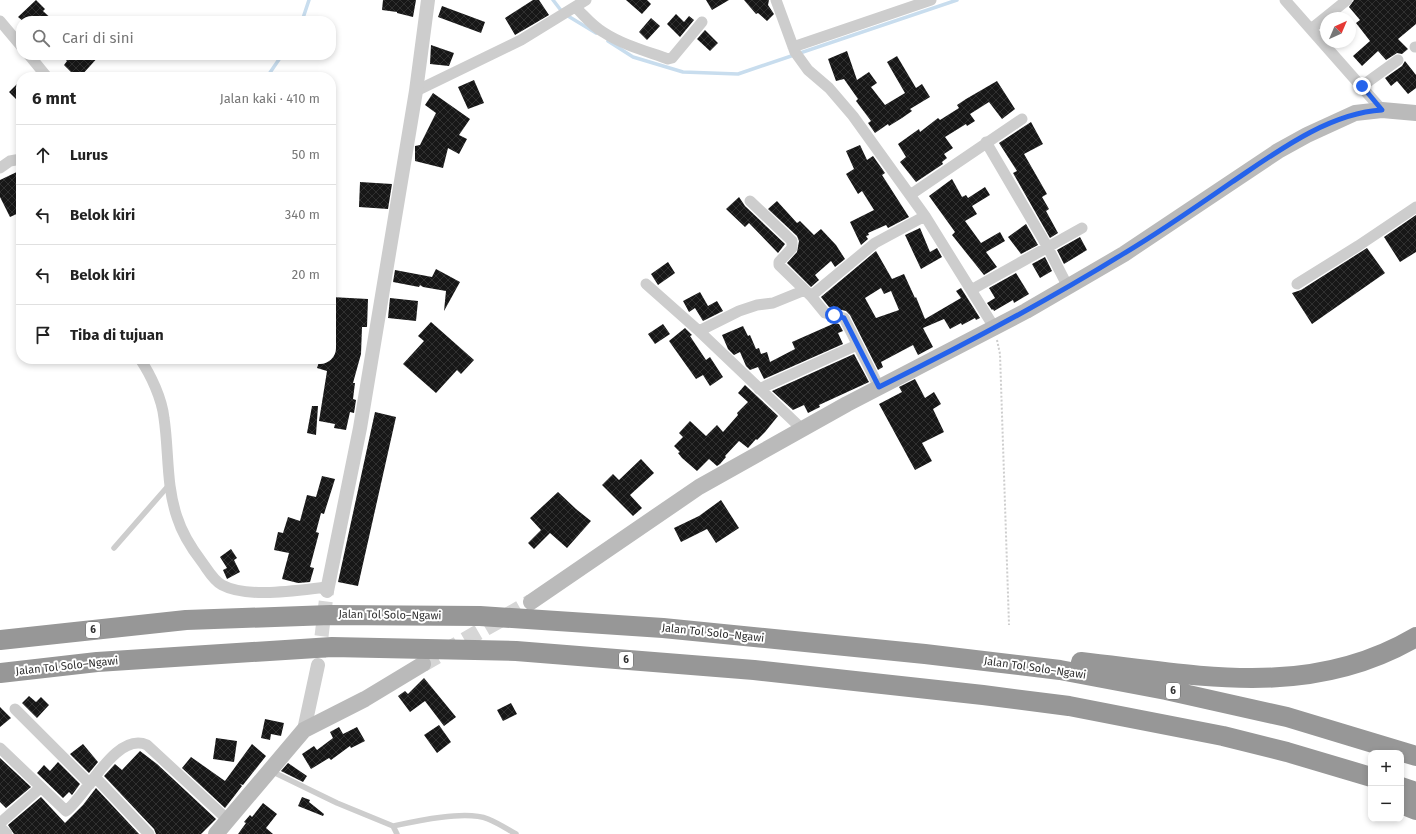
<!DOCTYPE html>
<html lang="id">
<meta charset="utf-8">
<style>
:root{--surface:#fff;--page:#f2f2f2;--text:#222;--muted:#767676;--line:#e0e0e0}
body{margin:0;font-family:"Fira Sans",sans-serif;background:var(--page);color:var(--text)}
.controls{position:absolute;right:12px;bottom:12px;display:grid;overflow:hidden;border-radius:8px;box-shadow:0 2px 6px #0003}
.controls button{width:36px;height:36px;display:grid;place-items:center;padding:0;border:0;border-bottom:1px solid var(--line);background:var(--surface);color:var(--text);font:20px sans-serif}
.compass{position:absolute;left:1320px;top:12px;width:36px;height:36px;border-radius:50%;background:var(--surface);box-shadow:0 2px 6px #0003;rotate:44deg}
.stop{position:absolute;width:12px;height:12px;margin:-9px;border:3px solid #2563eb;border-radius:50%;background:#fff}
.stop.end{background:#2563eb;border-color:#fff;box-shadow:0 1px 4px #0008}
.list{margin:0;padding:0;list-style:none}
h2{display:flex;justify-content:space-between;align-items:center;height:52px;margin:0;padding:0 16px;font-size:17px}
h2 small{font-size:13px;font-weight:400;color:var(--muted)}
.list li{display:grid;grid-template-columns:26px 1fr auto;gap:12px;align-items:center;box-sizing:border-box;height:60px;padding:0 16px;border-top:1px solid var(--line)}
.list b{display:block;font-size:15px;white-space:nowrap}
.list em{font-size:13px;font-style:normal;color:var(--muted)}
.icon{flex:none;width:22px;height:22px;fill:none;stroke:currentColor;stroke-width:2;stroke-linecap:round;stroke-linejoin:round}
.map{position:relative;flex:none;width:1416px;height:834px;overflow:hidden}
.search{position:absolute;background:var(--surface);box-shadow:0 2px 6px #0003;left:16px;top:16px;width:320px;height:44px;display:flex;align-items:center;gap:10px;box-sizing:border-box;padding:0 14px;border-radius:16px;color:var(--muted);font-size:15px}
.panel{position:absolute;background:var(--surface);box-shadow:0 2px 6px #0003;left:16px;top:72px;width:320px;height:292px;border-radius:16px}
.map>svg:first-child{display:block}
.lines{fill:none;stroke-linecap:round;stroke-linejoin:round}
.stream{stroke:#c8ddee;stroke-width:3.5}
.building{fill:url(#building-cross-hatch);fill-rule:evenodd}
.tertiary-tunnel{stroke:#d6d6d6;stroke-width:14;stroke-dasharray:14 7;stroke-linecap:butt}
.secondary-tunnel{stroke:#d6d6d6;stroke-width:16;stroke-dasharray:16 8;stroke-linecap:butt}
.path{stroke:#cdcdcd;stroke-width:2;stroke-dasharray:2 2;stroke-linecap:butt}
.service{stroke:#cdcdcd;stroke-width:5.5}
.minor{stroke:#cdcdcd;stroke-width:11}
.tertiary{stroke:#cdcdcd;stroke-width:14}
.secondary{stroke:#bababa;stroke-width:16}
.motorway{stroke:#979797;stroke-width:20}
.route{stroke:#2563eb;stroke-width:5}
.labels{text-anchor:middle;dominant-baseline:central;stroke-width:4;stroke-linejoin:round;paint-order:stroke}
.shield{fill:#fff;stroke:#6e6e6e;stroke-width:1}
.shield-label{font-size:10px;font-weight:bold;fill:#303030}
.street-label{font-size:11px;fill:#303030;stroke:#fff}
</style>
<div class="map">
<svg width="1416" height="834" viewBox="0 0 1416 834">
<defs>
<pattern id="building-cross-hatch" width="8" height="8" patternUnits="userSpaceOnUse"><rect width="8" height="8" fill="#171717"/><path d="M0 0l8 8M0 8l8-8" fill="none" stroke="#303030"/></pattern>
</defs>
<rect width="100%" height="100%" fill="#fff"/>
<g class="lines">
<!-- stream -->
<path class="stream" d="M553 0 563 13 596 33
M302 21 309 0
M608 41 633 57 683 72 738 74 957 0
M267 77 282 55"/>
</g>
<!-- building -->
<path class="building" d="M36 0 45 9 43 11 54 21H23L18 17Z
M383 0H416L413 17 397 13V12L382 10Z
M533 0H539L549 15 515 35 505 18Z
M626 0H647L651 4 642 14Z
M706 0H729L712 10Z
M744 0H769L768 5 774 14 767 21 758 13 756 14Z
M1354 0H1416V24L1398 39 1408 49 1402 54 1397 53 1386 60 1378 51 1362 66 1353 56 1370 41 1356 23 1360 20 1349 7Z
M442 6 485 22 481 33 438 17Z
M676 14 684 22 689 16 694 20 680 37 667 24Z
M651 18 660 26 647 40 639 32Z
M705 30 718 43 710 51 697 39Z
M431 45 454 53 449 66 430 64Z
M847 51 857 80 869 72 877 83 871 87 885 105 905 93 887 62 897 56 916 88 922 84 930 97 910 109 912 111 902 118 889 126 888 124 875 133 868 123 871 121 856 101 858 99 844 79 836 81 828 59Z
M61 55H100L80 77H76L64 65 67 61Z
M1405 61 1416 75V88L1408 94 1397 81 1391 86 1385 78 1402 66Z
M21 80V104L9 92Z
M474 80 484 103 468 109 458 87Z
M997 81 1015 109 1002 119 989 102 970 114 975 121 967 126 966 124 945 137 953 148 944 154 947 158 942 162 943 164 916 182 900 162 906 157 898 144 919 129 920 132 938 118 940 120 959 108 957 105 966 99Z
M433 93 470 119 459 135 467 139 459 154 448 148 443 168 415 161V146L420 145 436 113 425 105Z
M1031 122 1043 144 1024 154 1047 194 1042 197 1049 209 1046 211 1058 233 1050 238 1013 173 1017 171 999 143Z
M860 145 867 160 873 156 885 173 882 175 909 217 888 228 886 225 868 233 869 235 866 236 868 239 861 245 850 222 874 210 862 191 858 194 846 174 854 169 846 151Z
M21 170V212L10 217 0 197V180Z
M952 179 962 197 966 195 968 198 985 187 990 195 972 206 977 214 965 221 981 243 1000 232 1005 241 986 252 997 267 984 275 952 235 955 232 929 196Z
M360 182 392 184 388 209 359 207Z
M739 197 745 206 785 244 778 253 749 223 745 227 726 209Z
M777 201 797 223 800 221 814 235 821 229 836 245 845 259 835 267 831 261 815 275 819 280 811 287 787 263 797 252 799 241 797 236 768 209Z
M1416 215V252L1400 262 1384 237Z
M1026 224 1038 245 1021 254 1008 237Z
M920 228 930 252 937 248 942 257 921 269 905 235Z
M1080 237 1087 250 1064 264 1057 250Z
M1367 248 1385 273 1312 324 1292 293 1301 290Z
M876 251 892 279 904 274 915 298 916 297 925 319 961 298 956 291 961 288 980 318 976 320 975 318 962 325 961 323 950 329 944 319 923 328 933 347 918 355 913 345 881 362 883 367 878 370 850 315 846 311 829 307 821 297ZM881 288 884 294 891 291 899 310 876 318 865 298Z
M1045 257 1052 271 1040 278 1032 264Z
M668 262 675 273 658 285 651 274Z
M436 269 460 282 444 311 446 291 423 287 420 285 419 287 393 282 395 270 432 277Z
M1016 273 1029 294 1014 303 1013 300 994 311 993 309 992 310 987 303 995 298 989 288Z
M700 292 708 306 717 301 723 311 703 321 695 308 689 312 683 301Z
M331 297 368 299 367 327H362L361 354 353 383H355L353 399 356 400 354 413 350 412 346 430 334 428 335 424 319 421 327 371 317 368 320 359H331Z
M390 298 418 301 416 321 388 318Z
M431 322 474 360 461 374 457 370 436 393 403 364 424 341 418 336Z
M835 323 839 324 843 331 838 333 843 344 764 379 758 367 750 370 746 366 740 352 734 355 728 349 722 335 743 326 748 336 750 335 756 349 759 348 761 354 767 352 770 362 795 349 792 342Z
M663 324 670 334 655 344 648 334Z
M685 328 692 335 690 336 706 360 710 357 723 377 710 386 703 375 696 379 669 341Z
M854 354 869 382 819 405 820 407 808 413 804 405 793 410 772 391Z
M915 379 925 398 934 392 941 404 933 409 944 432 922 443 932 461 915 470 879 404 902 392 899 387Z
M745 385 778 416 765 432 757 440 756 439 748 448 739 441 725 456 726 457 720 464 717 466 709 459 697 471 682 458 678 453 680 452 674 446 683 437 679 433 690 421 706 436 717 425 723 432 738 415 737 413 748 402 738 393Z
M312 406H318L316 435 307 433Z
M375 412 396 417 358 586 338 582Z
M641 459 654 473 630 495 642 508 633 516 602 485 613 474 619 480Z
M322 476 335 479 324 514 321 513 316 532 319 533 310 567 314 568 310 582 298 583 282 579 289 553 274 550 278 532 283 533 288 517 300 521 307 495 316 497Z
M558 492 576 509 591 521 567 548 550 533 534 549 528 543 541 530 530 518Z
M721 500 739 528 716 543 707 529 681 542 674 528 699 516Z
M231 549 237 558 234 560 240 572 227 579 223 570 227 568 220 557Z
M424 678 456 717 444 726 425 701 410 712 398 696 405 691 408 694Z
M29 696 36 702 41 697 49 705 37 718 22 703Z
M511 703 517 714 503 721 497 710Z
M0 707 11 718 0 727Z
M265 719 284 723 281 736 271 734 270 740 261 738Z
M439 725 451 742 437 753 424 735Z
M339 727 343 734 357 727 365 741 351 748 350 746 331 760 329 758 311 769 302 754 314 746 317 750 333 738 330 732Z
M216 738 237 741 234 762 213 759Z
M83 744 98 762 89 773 70 754Z
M252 744 266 756 243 785 240 784 242 786 225 808 182 768 191 757 225 781Z
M140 751 157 764 216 819 201 834H156L154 829 104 776 115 764 122 770Z
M0 758 31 787 6 808 0 802Z
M58 762 80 784 72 795 69 792 63 798 37 773 44 765 50 771Z
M288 763 307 776 303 782 281 771Z
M96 788 139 834H14L8 825 41 797 65 823 83 805Z
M302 797 310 800 309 802 324 814 323 816 298 806Z
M263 803 277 814 266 828 273 834H238L246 823 244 822 250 815 252 817Z"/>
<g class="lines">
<!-- tertiary-tunnel -->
<path class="tertiary-tunnel" d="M319 657 327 591"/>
<!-- secondary-tunnel -->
<path class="secondary-tunnel" d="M423 664 531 602"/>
<!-- path -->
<path class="path" d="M997 340 1000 354 1009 625"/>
<!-- service -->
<path class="service" d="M114 548 169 485
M271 771 337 803 393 826 397 834
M393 826C416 821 466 810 488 819 498 823 507 829 516 834"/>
<!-- minor -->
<path class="minor" d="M776 0 795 52 808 70 829 88 853 116 925 216 994 327
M1285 0 1382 110
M575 7C584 15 592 26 603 32 623 45 646 51 668 59L672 58 702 22
M0 21 21 46
M1311 29 1347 0
M793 47 931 0
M1415 47H1416
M29 55 47 77
M1362 86 1398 60
M416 91 521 40 586 0
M986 142 1047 246 1068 287
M0 168 10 161 21 159
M910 195 1022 119
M750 201 792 241V248L779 262V265L811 296 825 313 844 318 879 387
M646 284 699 331 802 429
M1297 284 1358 246 1416 207
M971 290 1082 228
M811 296 875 243 925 216
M699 331 739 311 757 305 773 303 805 290
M140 359C151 375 162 399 164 418 169 451 166 485 177 517 182 533 192 549 202 562 208 570 213 580 222 585 248 599 299 590 328 587
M759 389 857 345
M15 709 90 784
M0 748 66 811C87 795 116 731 147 745L228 820
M95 777 149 834
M0 823 40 788
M0 827 7 834"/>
<!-- tertiary -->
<path class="tertiary" d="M327 591 360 428 416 91 428 0
M304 730 318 665"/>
<!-- secondary -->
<path class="secondary" d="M531 602 699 487 847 404 1026 311 1124 254 1278 151 1307 135 1355 113 1382 110 1416 113
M216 834 304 730 365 699 423 664"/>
<!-- motorway -->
<path class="motorway" d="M0 640 186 620 330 615 480 616 663 628 925 654 1060 670 1166 690 1287 717 1416 756
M1081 662C1197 675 1309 700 1416 637
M0 673 97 662 332 647 516 651 754 670 983 695 1069 706 1223 736 1287 752 1371 777
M1401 787 1416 792
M1401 804 1416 810"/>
</g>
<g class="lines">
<!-- route -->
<path class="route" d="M834 315 844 318 846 322 879 387C962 346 1044 303 1123 254 1160 232 1196 207 1232 182 1275 153 1328 113 1382 110L1362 86"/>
</g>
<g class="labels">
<!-- shield labels -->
<g class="shield">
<rect x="86" y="622" width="14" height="16" rx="3"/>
<rect x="619" y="652" width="14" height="16" rx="3"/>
<rect x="1166" y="683" width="14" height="16" rx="3"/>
</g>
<g class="shield-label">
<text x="93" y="630">6</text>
<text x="626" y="660">6</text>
<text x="1173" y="691">6</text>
</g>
<!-- street labels -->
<g class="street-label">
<text transform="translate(390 615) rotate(1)">Jalan Tol Solo–Ngawi</text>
<text transform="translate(713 633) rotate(6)">Jalan Tol Solo–Ngawi</text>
<text transform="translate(67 666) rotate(-6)">Jalan Tol Solo–Ngawi</text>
<text transform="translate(1035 668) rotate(8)">Jalan Tol Solo–Ngawi</text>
</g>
</g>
</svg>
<div class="controls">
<button>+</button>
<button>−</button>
</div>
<svg class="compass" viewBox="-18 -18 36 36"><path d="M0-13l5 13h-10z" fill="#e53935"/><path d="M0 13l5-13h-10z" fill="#767676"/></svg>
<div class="stop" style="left:834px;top:315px"></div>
<div class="stop end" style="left:1362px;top:86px"></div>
<div class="search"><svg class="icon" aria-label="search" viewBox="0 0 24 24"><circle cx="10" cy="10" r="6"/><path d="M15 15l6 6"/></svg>Cari di sini</div>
<section class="panel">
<h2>6 mnt<small>Jalan kaki · 410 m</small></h2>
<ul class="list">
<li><svg class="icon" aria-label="ahead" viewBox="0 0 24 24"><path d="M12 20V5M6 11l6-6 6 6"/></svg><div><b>Lurus</b></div><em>50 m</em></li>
<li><svg class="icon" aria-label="left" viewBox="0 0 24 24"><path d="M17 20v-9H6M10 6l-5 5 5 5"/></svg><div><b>Belok kiri</b></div><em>340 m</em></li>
<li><svg class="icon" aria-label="left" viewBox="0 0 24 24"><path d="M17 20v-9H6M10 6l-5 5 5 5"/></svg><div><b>Belok kiri</b></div><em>20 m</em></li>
<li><svg class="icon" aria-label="arrive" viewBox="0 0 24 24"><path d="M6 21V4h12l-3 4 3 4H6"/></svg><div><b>Tiba di tujuan</b></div></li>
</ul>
</section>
</div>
